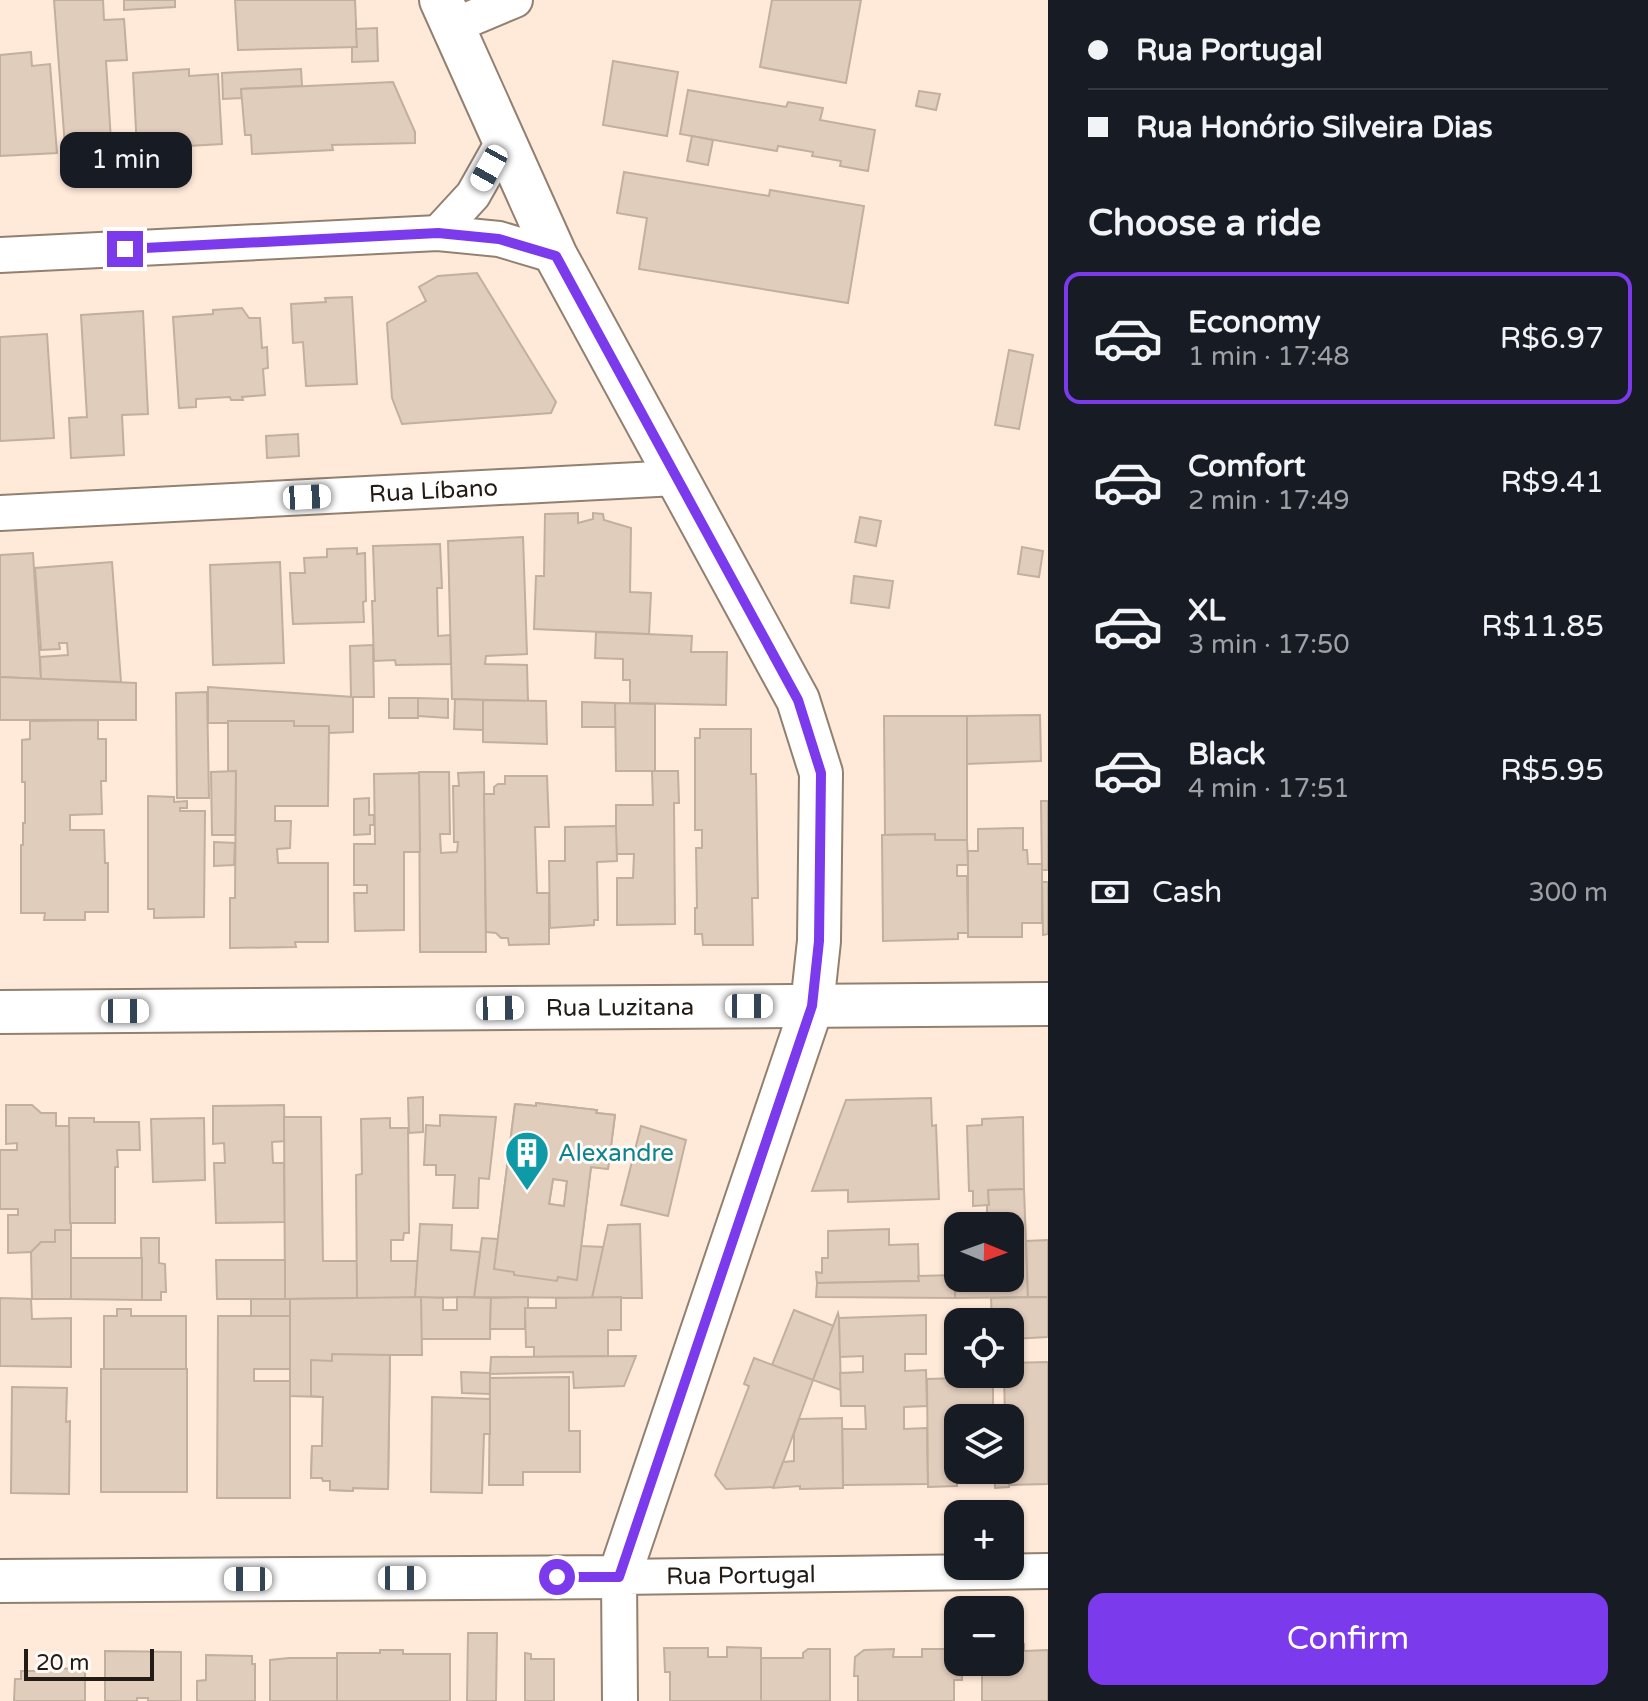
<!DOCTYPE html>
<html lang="en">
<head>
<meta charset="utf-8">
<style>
	:root { --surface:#171b24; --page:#20242c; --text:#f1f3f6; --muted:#9ea1a6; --line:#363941; --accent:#7c3aed }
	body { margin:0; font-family:"Varela Round",sans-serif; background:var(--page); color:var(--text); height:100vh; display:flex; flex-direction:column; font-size:30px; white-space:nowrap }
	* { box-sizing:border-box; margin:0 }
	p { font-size:26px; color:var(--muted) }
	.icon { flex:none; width:44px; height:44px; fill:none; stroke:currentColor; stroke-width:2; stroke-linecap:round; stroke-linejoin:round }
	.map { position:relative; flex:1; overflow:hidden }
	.panel { display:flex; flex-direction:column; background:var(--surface); width:600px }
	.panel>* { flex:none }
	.guide { display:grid; align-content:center; height:176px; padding:0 40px; background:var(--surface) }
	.needle { width:52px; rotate:91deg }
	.buttons { position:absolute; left:944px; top:1212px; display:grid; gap:16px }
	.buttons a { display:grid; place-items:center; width:80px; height:80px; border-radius:16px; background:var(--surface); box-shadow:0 2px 6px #0004; font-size:40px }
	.scale { position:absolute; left:24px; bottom:20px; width:130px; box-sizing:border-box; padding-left:8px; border:4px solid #231b15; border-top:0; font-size:22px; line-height:28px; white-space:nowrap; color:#231b15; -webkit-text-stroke:6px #fffbf7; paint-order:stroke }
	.end { position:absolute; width:36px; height:36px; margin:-18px; border:10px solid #7c3aed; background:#fff; box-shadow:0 0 0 4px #fff }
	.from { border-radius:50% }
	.bubble { position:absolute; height:56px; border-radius:16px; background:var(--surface); box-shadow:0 2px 6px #0004; font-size:26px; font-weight:600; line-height:56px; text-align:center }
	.car { position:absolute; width:24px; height:48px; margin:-24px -12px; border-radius:10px; box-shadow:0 0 6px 2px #0007; background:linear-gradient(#fff 24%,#345 0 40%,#fff 0 76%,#345 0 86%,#fff 0) }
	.guide b { display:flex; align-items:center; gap:28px; height:76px; font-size:30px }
	.guide b+b { border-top:2px solid var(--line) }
	.guide i { width:20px; height:20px; background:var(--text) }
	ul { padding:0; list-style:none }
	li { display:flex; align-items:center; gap:24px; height:132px; margin:0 16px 12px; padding:0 24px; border:4px solid transparent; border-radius:16px }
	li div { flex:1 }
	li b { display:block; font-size:30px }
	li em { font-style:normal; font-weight:600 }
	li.current { border-color:var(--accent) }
	li>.icon { width:72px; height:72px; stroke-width:1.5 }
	h2 { padding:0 40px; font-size:36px; line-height:96px }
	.pay { display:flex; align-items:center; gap:20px; height:88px; padding:0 40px; font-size:30px }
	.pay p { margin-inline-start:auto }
	.button { display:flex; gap:16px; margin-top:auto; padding:16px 40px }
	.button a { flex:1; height:92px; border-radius:16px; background:var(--accent); color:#fff; font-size:32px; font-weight:600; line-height:92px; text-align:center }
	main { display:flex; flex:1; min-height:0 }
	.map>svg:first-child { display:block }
</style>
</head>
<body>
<main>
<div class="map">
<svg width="1048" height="1701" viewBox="0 0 1048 1701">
	<rect width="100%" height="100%" fill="#ffead9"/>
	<g fill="#e1cdbc" stroke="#c2af9e" stroke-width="2" fill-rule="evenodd">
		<polygon points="54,0 103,0 104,20 124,19 127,60 106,61 112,157 66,160"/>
		<polygon points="124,0 175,0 175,7 124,10"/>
		<polygon points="235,0 355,0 357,47 238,50"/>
		<polygon points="772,0 861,0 846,83 760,67"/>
		<polygon points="377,28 378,61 352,62 352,47 357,47 356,29"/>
		<polygon points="31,52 32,66 50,64 57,153 0,156 0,55"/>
		<polygon points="613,61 678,72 667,136 603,125"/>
		<polygon points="189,69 189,76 218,74 222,144 137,149 133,73"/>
		<polygon points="301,69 302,86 241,89 242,98 223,99 222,73"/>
		<polygon points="393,82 415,132 415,143 332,145 333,150 252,154 251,135 245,135 241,89"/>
		<polygon points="688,90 786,107 788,102 823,108 820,120 875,130 868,171 840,166 841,161 812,156 813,152 778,146 777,151 680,134"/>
		<polygon points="919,91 940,94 936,110 916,106"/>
		<polygon points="692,136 713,140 708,165 687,161"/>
		<polygon points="624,172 769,196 770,190 864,206 848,303 639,269 647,218 617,213"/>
		<polygon points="477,273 556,402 551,413 402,424 392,398 387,323 426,301 419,287 438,276"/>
		<polygon points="352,297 357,384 306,386 303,342 293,343 291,304 326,302 325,298"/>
		<polygon points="242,308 249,318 260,318 262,348 267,347 268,368 263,369 265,395 242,397 243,400 231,400 230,397 196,399 196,407 179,408 173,317 213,314 213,310"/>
		<polygon points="143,311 148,414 122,415 124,455 71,458 69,418 87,417 81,315"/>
		<polygon points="47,334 54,438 0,441 0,337"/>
		<polygon points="1009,350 1033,355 1019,429 995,425"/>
		<polygon points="298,434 299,456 267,458 266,436"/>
		<polygon points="578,513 578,523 593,519 593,513 603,514 604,520 631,528 630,592 651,593 649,634 534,629 536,576 544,576 545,514"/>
		<polygon points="860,517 881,521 876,546 855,542"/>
		<polygon points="523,537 527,654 486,656 485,664 527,665 528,701 452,699 448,541"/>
		<polygon points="440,544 442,588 437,588 438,636 450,635 451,664 396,665 395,660 374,661 372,601 375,601 373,546"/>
		<polygon points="1022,547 1043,551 1039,577 1018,574"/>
		<polygon points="357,548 357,554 365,553 366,601 363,602 364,622 293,624 290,573 305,573 304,558 327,557 327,549"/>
		<polygon points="33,553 41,679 0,677 0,555"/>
		<polygon points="112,562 121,682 41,679 40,657 68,655 67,643 59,643 60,649 41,650 35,568"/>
		<polygon points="280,562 284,663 213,665 210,565"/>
		<polygon points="854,576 893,581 889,608 851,603"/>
		<polygon points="596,632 692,636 691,652 727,652 726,705 630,703 630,680 623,680 623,659 595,658"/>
		<polygon points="373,645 374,697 351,697 350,646"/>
		<polygon points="0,677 136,683 136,720 0,720"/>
		<polygon points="208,687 353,697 353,732 329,733 329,726 294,726 294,721 228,721 228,723 208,723"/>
		<polygon points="207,692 209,798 177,798 176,693"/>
		<rect x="389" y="698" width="29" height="20"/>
		<polygon points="418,698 448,699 448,718 418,716"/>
		<polygon points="455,699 483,700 483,730 454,729"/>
		<polygon points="483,700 546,701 547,744 483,742"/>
		<polygon points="582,702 615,703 616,727 582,727"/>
		<polygon points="615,703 655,704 655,771 616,771"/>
		<polygon points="1040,715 1041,761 966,764 967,716"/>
		<polygon points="884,716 967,716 967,840 935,840 935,834 885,835"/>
		<polygon points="98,720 98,739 106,739 106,781 101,781 102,814 70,815 70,830 104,830 105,863 108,863 108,912 85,912 85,920 44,920 45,913 21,913 21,845 23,845 23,823 25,823 25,782 22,782 22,740 30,739 30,721"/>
		<polygon points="228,721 294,721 294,726 329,726 328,806 275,806 275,821 291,821 290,848 277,849 278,863 328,863 328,942 295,942 296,947 230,948 230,898 235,898 236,771 228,772"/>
		<polygon points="700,729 751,729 751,774 756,774 758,898 752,898 753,945 703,945 702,934 695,934 695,908 697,908 696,848 702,848 702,830 695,830 695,738 700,738"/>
		<polygon points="236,771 235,835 212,835 211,772"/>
		<polygon points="652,771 678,771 679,803 674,803 675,924 617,925 617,878 633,878 634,854 616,854 616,805 653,805"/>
		<polygon points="419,772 449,772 450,834 440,834 441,853 457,852 458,842 454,842 453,786 459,786 458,773 484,772 486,952 420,952"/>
		<polygon points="419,773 420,852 404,852 404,930 355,931 354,893 367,893 367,885 354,885 354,844 375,844 374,774"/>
		<polygon points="505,776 547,776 549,827 535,827 537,893 549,893 549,944 509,945 508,938 501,938 496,933 486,932 484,794 494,794 494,787 498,784 505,784"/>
		<polygon points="148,796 174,797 174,802 187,801 187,808 180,808 180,811 205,811 204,917 154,918 154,909 148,909"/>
		<polygon points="369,798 369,815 374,815 374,825 370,825 370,834 354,835 354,799"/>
		<polygon points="1041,801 1048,801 1048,870 1042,870"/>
		<polygon points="616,826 617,861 597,862 598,920 594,920 594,925 550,928 549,861 565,861 565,827"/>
		<polygon points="1023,828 1023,850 1027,850 1028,864 1042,864 1042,923 1022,923 1022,937 968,937 968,851 978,851 978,829"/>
		<polygon points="935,834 935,840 967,840 968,865 957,865 957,876 967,876 968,933 958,933 958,939 883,941 882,835"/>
		<polygon points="214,842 235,843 234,865 214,866"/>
		<polygon points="1042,882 1048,882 1048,934 1043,935"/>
		<polygon points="423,1097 423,1132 409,1133 408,1098"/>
		<polygon points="931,1098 932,1126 936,1125 939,1199 848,1202 848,1190 812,1191 846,1100"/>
		<path d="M536,1103L597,1110L596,1113L615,1115L608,1169L591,1167L581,1246L604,1247L592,1298L474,1297L482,1238L498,1239L515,1104L536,1106ZM553,1179L567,1181L564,1206L549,1204Z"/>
		<path d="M536,1103L597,1110L596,1113L615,1115L608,1169L591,1167L577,1280L558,1277L557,1281L514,1275V1272L494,1269L515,1104L536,1106ZM553,1179L567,1181L564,1206L549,1204Z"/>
		<polygon points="6,1105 32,1105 41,1113 56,1113 56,1126 70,1126 71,1230 55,1230 55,1242 41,1242 33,1252 8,1253 8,1215 18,1215 18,1209 0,1209 0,1150 17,1150 17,1143 6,1144"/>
		<polygon points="284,1105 285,1141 272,1142 273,1163 284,1163 285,1222 216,1223 214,1163 225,1163 224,1143 213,1144 213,1106"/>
		<polygon points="440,1115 496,1117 489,1179 479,1178 478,1208 453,1208 455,1175 436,1175 436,1165 424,1165 426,1125 440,1126"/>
		<polygon points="284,1117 321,1117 323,1261 357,1261 357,1298 285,1299"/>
		<polygon points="1023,1117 1024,1189 988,1190 989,1205 973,1206 973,1191 969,1191 967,1126 982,1125 982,1119"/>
		<polygon points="69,1118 94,1118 94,1122 139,1122 140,1150 117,1150 118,1167 115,1167 115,1223 70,1223"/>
		<polygon points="204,1118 205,1180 153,1182 151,1119"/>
		<polygon points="390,1118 390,1128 408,1128 409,1233 404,1233 403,1240 391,1240 391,1261 418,1261 415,1298 357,1298 356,1175 362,1174 361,1119"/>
		<polygon points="641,1126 686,1140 668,1216 621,1205"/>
		<polygon points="1024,1189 1028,1297 955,1298 953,1235 958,1235 958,1278 1010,1278 1010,1226 995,1226 995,1216 987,1215 987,1205 989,1205 988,1190"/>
		<polygon points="420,1224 452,1225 451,1250 480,1252 474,1297 415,1298"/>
		<polygon points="640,1224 642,1298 592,1298 608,1225"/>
		<polygon points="889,1229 889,1245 918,1244 919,1281 817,1283 816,1272 822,1273 822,1258 828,1258 828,1231"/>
		<polygon points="55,1230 71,1230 71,1299 32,1299 31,1252 41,1242 55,1242"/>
		<polygon points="141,1238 159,1238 159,1263 165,1264 166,1292 161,1292 161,1300 142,1300"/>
		<polygon points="1048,1240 1048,1297 1028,1297 1026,1241"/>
		<polygon points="71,1258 142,1258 142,1300 71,1299"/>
		<polygon points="216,1260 285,1260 285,1299 217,1299"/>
		<polygon points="955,1275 955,1298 816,1297 817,1283 919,1281 918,1276"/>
		<polygon points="421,1297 443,1298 443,1310 457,1310 457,1297 491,1298 490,1339 421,1339"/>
		<polygon points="421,1297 422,1355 390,1355 388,1489 353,1488 353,1491 330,1490 330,1481 323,1481 322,1478 311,1478 312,1446 322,1446 323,1397 290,1396 290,1299"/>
		<polygon points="528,1297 528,1308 525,1308 525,1329 490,1329 491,1298"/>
		<polygon points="621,1297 621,1330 608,1330 608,1356 534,1357 534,1347 526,1347 525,1308 556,1308 556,1298"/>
		<polygon points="1048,1297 1048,1337 1010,1339 1010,1322 992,1322 991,1298"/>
		<polygon points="0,1298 31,1299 32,1319 71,1318 71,1367 0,1366"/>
		<rect x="251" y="1299" width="39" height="17"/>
		<polygon points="117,1309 131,1309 131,1316 186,1316 186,1369 104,1369 104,1316 117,1316"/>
		<polygon points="794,1310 834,1326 813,1380 772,1365"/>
		<polygon points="838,1313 839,1318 841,1390 813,1380"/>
		<polygon points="926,1315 926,1354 905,1354 905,1371 926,1370 927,1406 904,1407 904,1429 927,1428 928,1484 843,1485 842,1429 866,1429 865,1406 841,1406 840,1373 863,1372 863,1356 840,1357 839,1318"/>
		<polygon points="218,1316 290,1316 290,1369 254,1369 254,1381 290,1381 290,1498 217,1498"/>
		<polygon points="332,1354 390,1355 388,1489 353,1488 353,1491 330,1490 330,1481 323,1481 322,1478 311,1478 312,1446 322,1446 323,1397 311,1396 311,1360 332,1361"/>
		<polygon points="636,1356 624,1386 574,1388 573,1372 490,1374 491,1357"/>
		<polygon points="754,1358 813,1380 774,1487 726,1489 715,1475 749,1386 744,1384"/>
		<polygon points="1048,1362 1048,1484 1009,1485 1009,1487 995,1488 994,1470 1010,1470 1010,1418 1005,1418 1004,1374 1010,1374 1010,1363"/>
		<rect x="101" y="1369" width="86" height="123"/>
		<polygon points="461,1372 490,1373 490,1394 462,1393"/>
		<polygon points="569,1377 569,1431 580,1431 580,1472 523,1472 523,1485 489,1485 490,1378"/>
		<polygon points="993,1377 993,1418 958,1418 958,1470 994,1470 995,1481 957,1482 957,1486 928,1487 927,1379"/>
		<polygon points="12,1387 67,1388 66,1422 70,1421 69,1494 11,1493"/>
		<polygon points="432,1397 490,1399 490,1434 484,1434 482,1493 431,1492"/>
		<polygon points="842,1418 843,1488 800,1489 800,1486 773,1488 783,1462 794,1461 794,1434 799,1419"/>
		<polygon points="468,1633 497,1633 496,1701 467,1701"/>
		<polygon points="1010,1644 1024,1644 1024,1651 1048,1650 1048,1701 982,1701 982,1662 1010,1662"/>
		<polygon points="727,1647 761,1648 761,1701 670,1701 670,1672 665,1672 664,1648 708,1648 708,1657 727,1657"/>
		<polygon points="808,1649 830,1649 830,1701 761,1701 761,1658 803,1658 803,1653"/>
		<polygon points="894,1649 893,1657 922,1657 922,1649 952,1649 958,1654 958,1662 962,1662 962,1680 954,1680 954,1701 858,1701 858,1676 854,1676 855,1657 864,1650"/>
		<polygon points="380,1650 403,1650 403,1654 450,1654 450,1701 337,1701 337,1653 380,1653"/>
		<polygon points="105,1651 181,1652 181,1701 148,1701 148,1698 137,1698 137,1701 105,1701"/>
		<polygon points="525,1653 531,1654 531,1659 554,1659 554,1701 525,1701"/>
		<polygon points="206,1655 252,1656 252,1664 255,1664 255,1701 197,1701 197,1681 206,1680"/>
		<polygon points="289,1658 337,1658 337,1701 270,1701 270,1660"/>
		<polygon points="42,1668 85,1669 85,1701 14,1701 15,1679 21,1679 21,1671 42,1671"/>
	</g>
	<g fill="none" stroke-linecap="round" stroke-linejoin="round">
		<g stroke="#928070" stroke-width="38">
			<g id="minor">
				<polyline points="453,26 515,0"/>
				<polyline points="438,233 473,195 504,140"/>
				<polyline points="0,255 438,233 499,239 556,256"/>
				<path id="s1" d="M0,513L676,478"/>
				<path id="s2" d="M620,1701L619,1577L1048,1571"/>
			</g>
		</g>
		<g stroke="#928070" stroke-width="46">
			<g id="tertiary">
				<path id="s3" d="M0,1012L1048,1004"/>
				<polyline points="0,1581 619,1577 812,1006 819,941 821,773 798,700 556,256 441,0"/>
			</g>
		</g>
		<use href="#minor" stroke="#fff" stroke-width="34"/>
		<use href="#tertiary" stroke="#fff" stroke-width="42"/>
	</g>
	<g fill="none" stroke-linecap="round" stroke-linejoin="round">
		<polyline stroke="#7c3aed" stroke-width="10" points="125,249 438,233 499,239 556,256 798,700 821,773 819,941 812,1006 619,1577 557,1577"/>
	</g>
	<defs>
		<g id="building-pin" transform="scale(2.3)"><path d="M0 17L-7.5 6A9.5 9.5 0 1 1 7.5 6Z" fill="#0f9aa8" stroke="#fffbf7"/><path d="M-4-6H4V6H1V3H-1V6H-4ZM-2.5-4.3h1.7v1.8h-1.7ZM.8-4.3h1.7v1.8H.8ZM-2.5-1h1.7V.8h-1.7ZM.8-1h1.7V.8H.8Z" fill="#fff"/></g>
	</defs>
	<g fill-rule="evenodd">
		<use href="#building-pin" x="527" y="1153"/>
	</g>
	<g text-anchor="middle" stroke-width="6" stroke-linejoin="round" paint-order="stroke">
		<g font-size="24" fill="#231b15" stroke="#fffbf7">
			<text dy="8" stroke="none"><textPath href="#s1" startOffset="434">Rua Líbano</textPath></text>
			<text dy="8" stroke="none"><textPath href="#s3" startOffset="620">Rua Luzitana</textPath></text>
			<text dy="8" stroke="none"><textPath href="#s2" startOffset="246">Rua Portugal</textPath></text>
		</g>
		<g font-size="24" fill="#0d838f" stroke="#fffbf7" text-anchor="start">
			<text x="558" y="1161">Alexandre</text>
		</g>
	</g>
</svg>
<div class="buttons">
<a><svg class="needle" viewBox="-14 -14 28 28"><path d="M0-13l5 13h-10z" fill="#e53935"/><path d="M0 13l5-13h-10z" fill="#9ea1a6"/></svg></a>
<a><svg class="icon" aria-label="locate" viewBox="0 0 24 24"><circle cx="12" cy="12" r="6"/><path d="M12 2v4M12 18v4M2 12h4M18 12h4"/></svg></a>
<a><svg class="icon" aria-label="layers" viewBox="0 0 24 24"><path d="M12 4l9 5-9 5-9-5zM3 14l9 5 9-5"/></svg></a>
<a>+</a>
<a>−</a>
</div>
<div class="scale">20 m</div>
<i class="end from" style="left:557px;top:1577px"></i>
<i class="end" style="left:125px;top:249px"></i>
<div class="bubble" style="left:60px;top:132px;width:132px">1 min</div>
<i class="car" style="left:489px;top:168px;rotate:209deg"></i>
<i class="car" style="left:307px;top:497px;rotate:87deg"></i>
<i class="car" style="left:749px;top:1006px;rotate:90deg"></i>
<i class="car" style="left:500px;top:1008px;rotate:89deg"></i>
<i class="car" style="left:125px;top:1011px;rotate:90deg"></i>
<i class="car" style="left:402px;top:1578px;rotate:90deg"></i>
<i class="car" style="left:248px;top:1579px;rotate:270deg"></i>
</div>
<section class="panel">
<div class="guide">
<b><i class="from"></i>Rua Portugal</b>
<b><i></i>Rua Honório Silveira Dias</b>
</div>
<h2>Choose a ride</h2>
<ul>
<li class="current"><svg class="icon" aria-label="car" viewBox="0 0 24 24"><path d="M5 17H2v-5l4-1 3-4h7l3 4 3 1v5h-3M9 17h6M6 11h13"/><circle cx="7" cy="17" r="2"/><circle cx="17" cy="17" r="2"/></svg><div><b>Economy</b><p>1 min · 17:48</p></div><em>R$6.97</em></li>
<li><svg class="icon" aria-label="car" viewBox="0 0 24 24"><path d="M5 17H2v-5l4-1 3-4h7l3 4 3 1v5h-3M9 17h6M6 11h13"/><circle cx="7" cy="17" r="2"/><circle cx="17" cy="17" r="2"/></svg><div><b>Comfort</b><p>2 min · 17:49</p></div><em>R$9.41</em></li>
<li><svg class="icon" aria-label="car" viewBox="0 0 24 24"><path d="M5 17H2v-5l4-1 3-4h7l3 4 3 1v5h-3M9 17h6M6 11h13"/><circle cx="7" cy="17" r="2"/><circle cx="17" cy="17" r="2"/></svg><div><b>XL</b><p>3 min · 17:50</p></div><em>R$11.85</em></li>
<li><svg class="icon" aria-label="car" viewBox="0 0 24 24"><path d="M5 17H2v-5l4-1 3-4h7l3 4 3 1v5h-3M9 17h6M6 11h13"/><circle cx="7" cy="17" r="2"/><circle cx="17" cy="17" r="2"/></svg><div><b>Black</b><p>4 min · 17:51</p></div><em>R$5.95</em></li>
</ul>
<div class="pay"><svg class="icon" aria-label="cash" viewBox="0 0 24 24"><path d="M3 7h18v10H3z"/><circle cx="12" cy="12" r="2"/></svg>Cash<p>300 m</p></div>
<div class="button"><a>Confirm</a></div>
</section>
</main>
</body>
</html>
